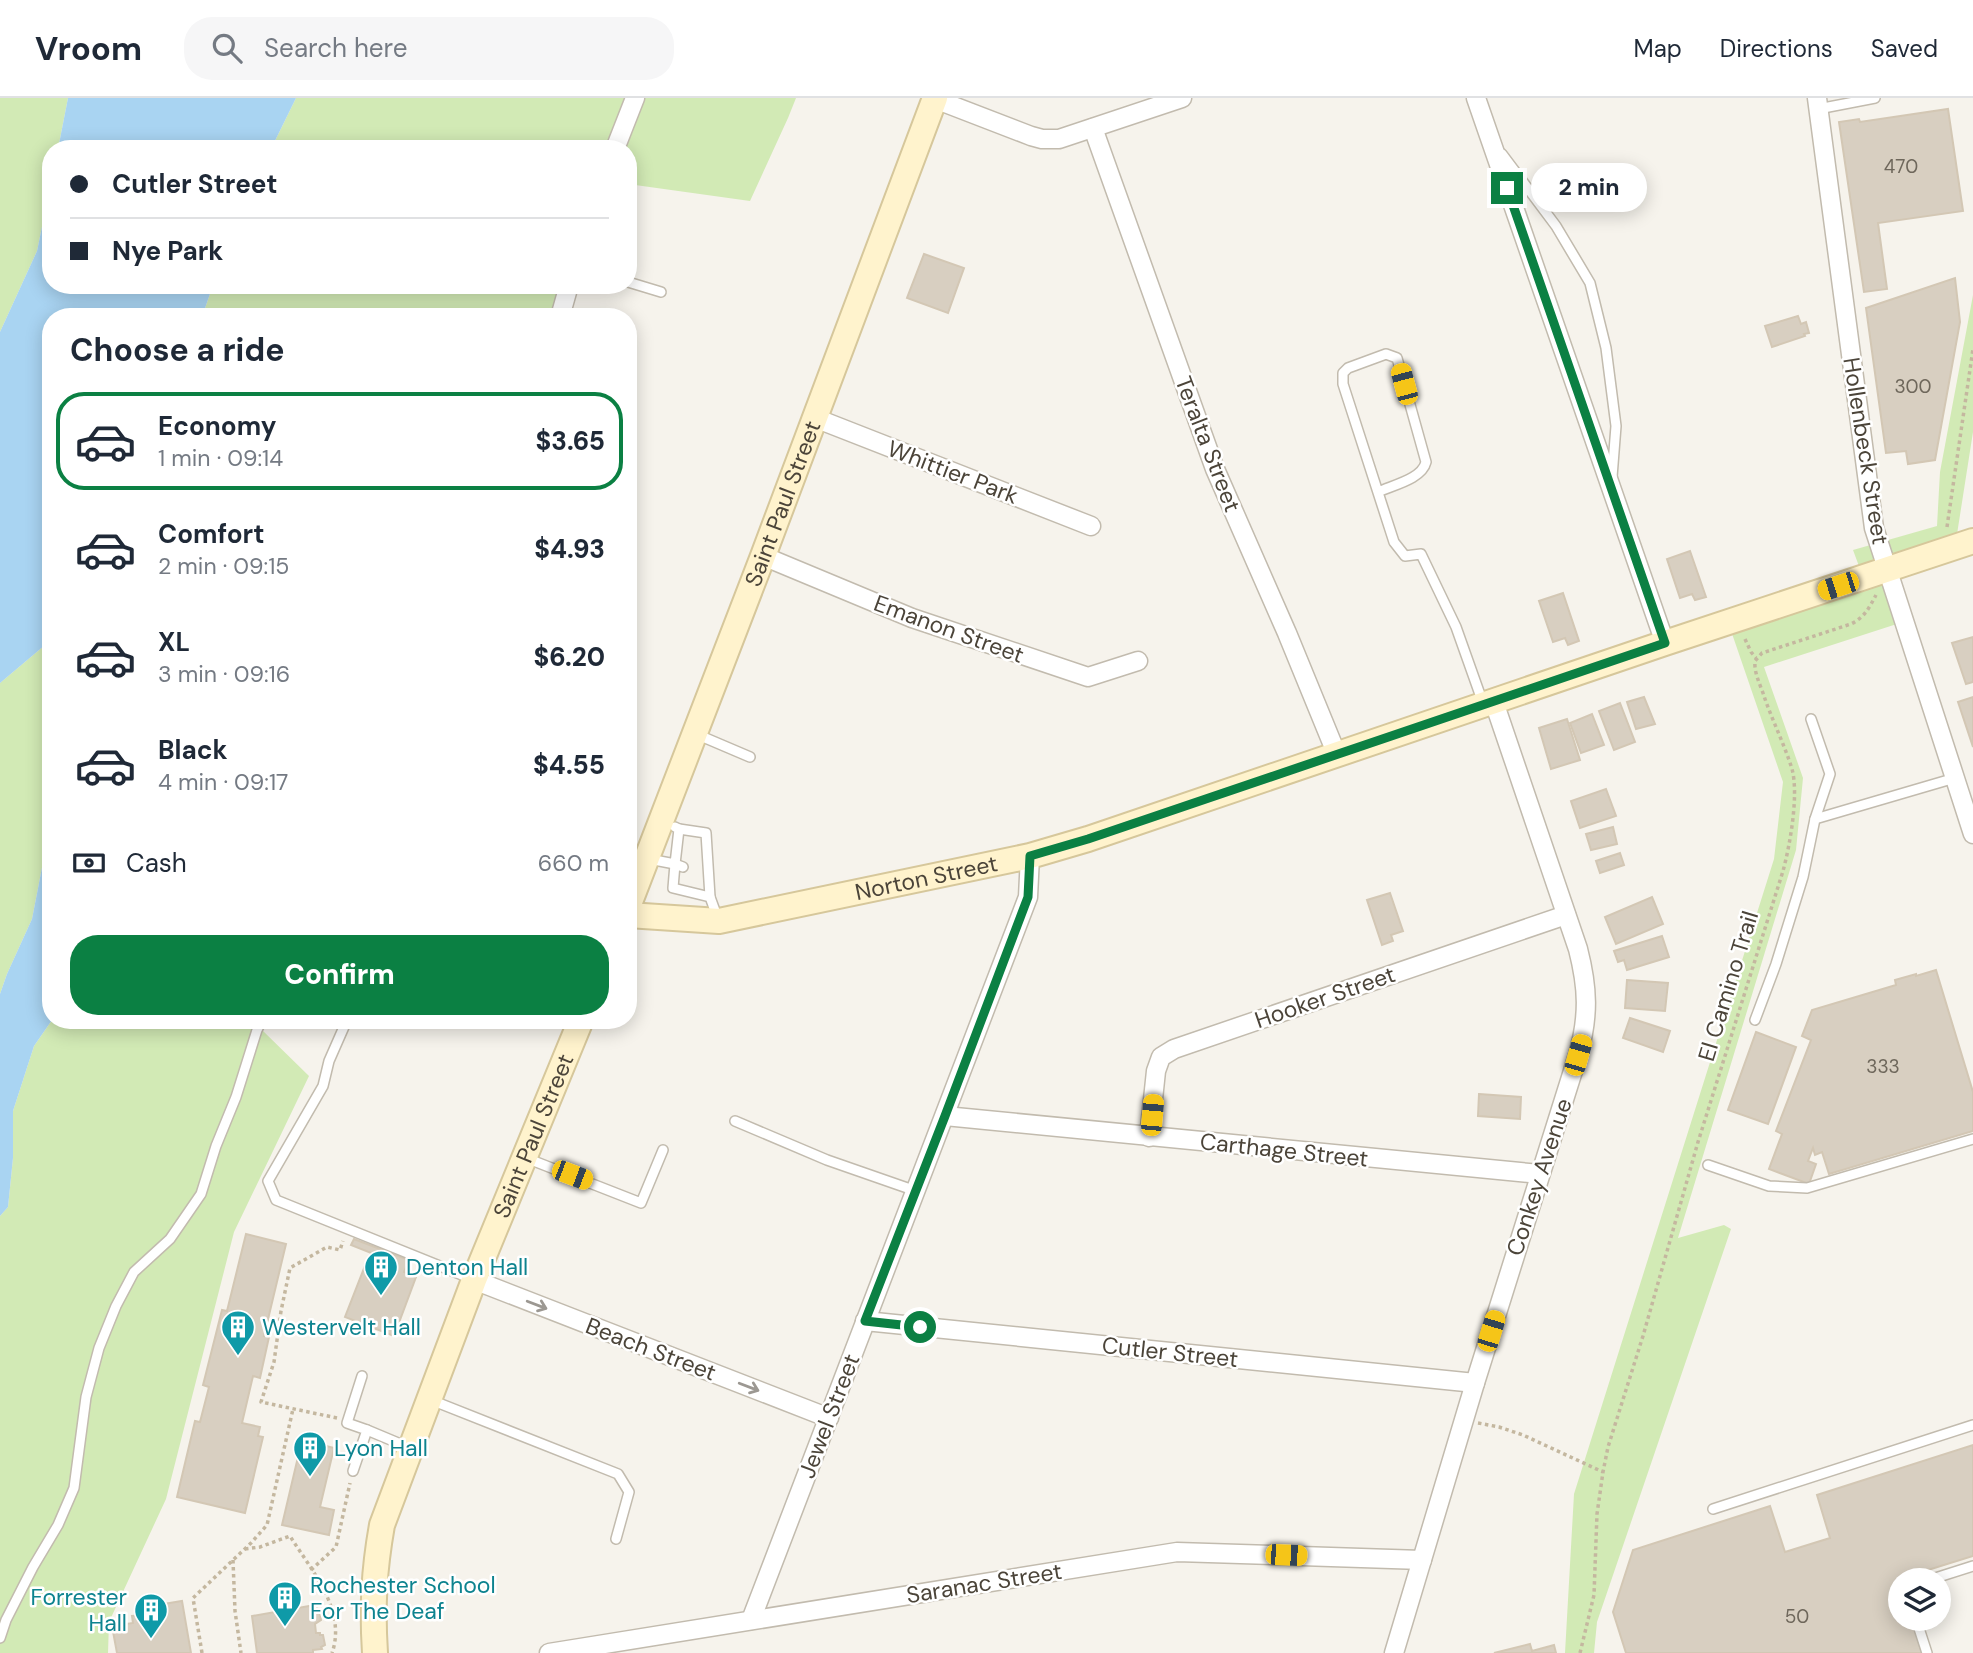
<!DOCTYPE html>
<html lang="en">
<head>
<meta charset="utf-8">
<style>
	:root { --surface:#fff; --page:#f6f6f7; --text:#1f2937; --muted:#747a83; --line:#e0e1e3; --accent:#0b8043 }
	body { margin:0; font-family:"DM Sans",sans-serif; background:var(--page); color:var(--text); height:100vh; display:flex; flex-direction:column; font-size:26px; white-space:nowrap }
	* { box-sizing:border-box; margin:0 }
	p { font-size:23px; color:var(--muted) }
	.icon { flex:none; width:38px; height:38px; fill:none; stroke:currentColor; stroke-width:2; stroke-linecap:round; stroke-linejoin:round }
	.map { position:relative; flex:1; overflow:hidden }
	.details { position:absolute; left:42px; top:210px; width:595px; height:721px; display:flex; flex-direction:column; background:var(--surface); border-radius:28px; box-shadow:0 4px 18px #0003 }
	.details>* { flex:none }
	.guide { position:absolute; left:42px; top:42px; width:595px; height:154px; border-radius:28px; box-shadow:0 4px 18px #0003; display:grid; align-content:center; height:154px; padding:0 28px; background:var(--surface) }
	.controls { position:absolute; left:1888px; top:1470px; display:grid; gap:14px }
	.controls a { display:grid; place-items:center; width:63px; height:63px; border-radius:50%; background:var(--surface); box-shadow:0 4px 18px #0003; font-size:35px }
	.end { position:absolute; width:32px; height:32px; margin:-16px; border:9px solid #0b8043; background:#fff; box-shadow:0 0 0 4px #fff }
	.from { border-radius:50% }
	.bubble { position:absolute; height:49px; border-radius:24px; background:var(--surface); box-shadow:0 4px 18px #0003; font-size:23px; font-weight:800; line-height:49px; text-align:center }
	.car { position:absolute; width:21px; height:42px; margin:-21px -10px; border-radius:9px; box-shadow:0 0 5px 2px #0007; background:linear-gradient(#f5c518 24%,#345 0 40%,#f5c518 0 76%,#345 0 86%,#f5c518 0) }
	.guide b { display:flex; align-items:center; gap:24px; height:66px; font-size:26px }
	.guide b+b { border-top:2px solid var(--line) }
	.guide i { width:18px; height:18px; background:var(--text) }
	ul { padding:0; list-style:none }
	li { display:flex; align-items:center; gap:21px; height:98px; margin:0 14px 10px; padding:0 14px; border:4px solid transparent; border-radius:28px }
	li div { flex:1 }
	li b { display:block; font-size:26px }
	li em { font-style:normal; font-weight:800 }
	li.on { border-color:var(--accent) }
	li>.icon { width:63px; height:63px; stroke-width:1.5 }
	h2 { padding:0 28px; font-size:32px; line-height:84px }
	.pay { display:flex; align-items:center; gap:18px; height:77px; padding:0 28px; font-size:26px }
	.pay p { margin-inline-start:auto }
	.cta { display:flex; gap:14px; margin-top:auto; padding:14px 28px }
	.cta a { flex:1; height:80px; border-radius:28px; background:var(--accent); color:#fff; font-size:28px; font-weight:800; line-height:80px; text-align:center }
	header { display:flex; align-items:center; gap:42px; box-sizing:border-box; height:98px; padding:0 35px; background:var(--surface); border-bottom:2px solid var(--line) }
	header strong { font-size:33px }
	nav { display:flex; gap:38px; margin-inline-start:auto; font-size:24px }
	.search { width:490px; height:63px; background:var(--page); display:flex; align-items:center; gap:18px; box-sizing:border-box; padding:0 24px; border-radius:28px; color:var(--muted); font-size:26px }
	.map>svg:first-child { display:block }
</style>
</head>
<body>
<header>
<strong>Vroom</strong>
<div class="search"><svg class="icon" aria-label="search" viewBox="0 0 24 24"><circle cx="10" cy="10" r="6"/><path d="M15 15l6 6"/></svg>Search here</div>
<nav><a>Map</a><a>Directions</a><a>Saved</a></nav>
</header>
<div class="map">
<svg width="1973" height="1555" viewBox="0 0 1973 1555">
	<rect width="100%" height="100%" fill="#f6f3ec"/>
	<g fill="#d2eab5">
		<polygon points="0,0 68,0 58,51 51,51 51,85 37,153 0,234"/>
		<polygon points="296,0 796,0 788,20 750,103 628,86 628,51 271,51"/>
		<polygon points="213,187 561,187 550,219 202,219"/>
		<polygon points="1973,197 1973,334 1955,449 1887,472 1903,524 1764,569 1803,680 1796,752 1678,1140 1724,1127 1731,1131 1597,1524 1594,1555 1565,1555 1574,1396 1774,761 1783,684 1728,524 1863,479 1853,452 1937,428 1940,374"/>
		<polygon points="51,542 51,742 45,754 32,821 7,876 0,896 0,585"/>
		<polygon points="52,922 264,922 262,932 309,978 234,1134 166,1401 109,1524 108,1555 0,1555 0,1118 8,1109 13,1060 13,1013 34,948"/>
	</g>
	<g fill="#a9d4f2">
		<polygon points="68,0 296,0 271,51 58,51"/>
		<polygon points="51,85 51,187 213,187 202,219 51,219 51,542 0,585 0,234 37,153"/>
		<polygon points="51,742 52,922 34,948 13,1013 13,1060 8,1109 0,1118 0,896 7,876 32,821 45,754"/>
	</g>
	<g fill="#d8cfc1" stroke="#d3c7b4" stroke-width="2">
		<polygon points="1948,11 1963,113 1878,125 1887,191 1864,194 1839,24 1859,21 1860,24"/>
		<polygon points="924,156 964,170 948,215 907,200"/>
		<polygon points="1955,180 1960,224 1935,362 1908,366 1906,353 1886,355 1866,210"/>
		<polygon points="1798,218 1801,226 1806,224 1809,235 1804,236 1805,238 1772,249 1765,228"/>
		<polygon points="1690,453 1706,499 1695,502 1692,496 1680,500 1667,461"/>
		<polygon points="1563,495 1579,543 1568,547 1565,540 1553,544 1539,503"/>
		<polygon points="1973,539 1973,584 1966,586 1952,545"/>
		<polygon points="1644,599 1655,626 1636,631 1627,604"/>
		<polygon points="1973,599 1973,649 1958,604"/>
		<polygon points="1620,605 1635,644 1614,652 1599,613"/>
		<polygon points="1592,616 1604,647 1581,655 1570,625"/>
		<polygon points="1567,621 1580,662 1551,671 1539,630"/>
		<polygon points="1606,691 1616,718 1580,730 1571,703"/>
		<polygon points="1613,729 1617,746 1591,752 1586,736"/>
		<polygon points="1620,755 1624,767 1600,775 1596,763"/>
		<polygon points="1390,795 1403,833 1391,837 1393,843 1382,847 1367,802"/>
		<polygon points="1652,799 1663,826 1616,846 1605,819"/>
		<polygon points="1662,838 1669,859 1627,872 1624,862 1618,864 1614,853"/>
		<polygon points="1936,872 1973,994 1973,1033 1829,1076 1822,1054 1815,1057 1813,1050 1808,1063 1816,1066 1809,1086 1769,1071 1782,1036 1776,1033 1811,942 1802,938 1812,912 1896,887 1895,882 1916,876 1916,878"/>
		<polygon points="1627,882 1668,885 1665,913 1625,910"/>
		<polygon points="1630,920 1670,933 1663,954 1623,940"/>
		<polygon points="1756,934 1796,949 1768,1026 1728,1012"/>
		<polygon points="1479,996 1521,999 1520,1021 1478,1018"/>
		<polygon points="246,1136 286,1146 264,1238 269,1239 260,1280 253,1278 242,1325 260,1329 258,1338 263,1339 245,1415 177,1399 195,1323 200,1324 209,1289 203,1287 222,1212 227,1213"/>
		<polygon points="354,1141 409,1162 404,1174 416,1179 394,1238 345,1219 368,1160 392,1169 394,1164 351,1147"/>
		<polygon points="302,1342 334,1350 320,1409 334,1412 329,1437 282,1427"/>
		<polygon points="1973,1347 1973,1458 1899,1481 1900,1487 1900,1521 1911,1521 1922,1555 1626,1555 1613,1514 1633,1452 1770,1408 1785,1454 1830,1440 1817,1397"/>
		<polygon points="182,1503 191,1555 117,1555 112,1528 133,1525 132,1518 147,1517 146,1512 157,1510 157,1507"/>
		<polygon points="309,1508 316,1509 319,1512 321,1522 315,1526 316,1535 320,1535 320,1537 323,1537 325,1547 321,1549 322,1551 313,1552 313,1555 257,1555 252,1518"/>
		<polygon points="1530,1546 1532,1553 1554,1547 1556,1555 1494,1555"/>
	</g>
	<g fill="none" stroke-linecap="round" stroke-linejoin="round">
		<g stroke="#c2bbae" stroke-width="12">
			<g id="service">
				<polyline points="1818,11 1875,0"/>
				<polyline points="1502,56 1556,128 1590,185 1606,250 1616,328 1612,379"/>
				<polyline points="628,184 661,194"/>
				<path d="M1378,394C1393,387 1422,381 1426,364L1397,260L1386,256L1348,270L1343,275V286L1394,444L1405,458L1421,456L1456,529L1483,605"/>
				<polyline points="1811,621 1830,676 1815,721"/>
				<polyline points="696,636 750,659"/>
				<polyline points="679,731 706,735 710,799"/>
				<polyline points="649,761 675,766 679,731 675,729"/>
				<polyline points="683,769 675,766 673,790 710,799 718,821"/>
				<polyline points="347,922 329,963 323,988 268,1083 276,1102 472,1181"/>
				<polyline points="1755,922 1776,866 1803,779 1815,721 1955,680"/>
				<polyline points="735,1023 827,1062 916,1093"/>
				<polyline points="526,1060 641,1105 663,1052"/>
				<polyline points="1708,1067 1769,1088 1807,1090 1973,1041"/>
				<polyline points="431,1302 618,1376 629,1394 616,1441"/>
				<polyline points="367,1332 410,1350"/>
				<polyline points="353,1373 367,1332 347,1325 362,1278"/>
				<polyline points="1713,1411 1973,1327"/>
				<polyline points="1929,1482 1973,1468"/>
				<polyline points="1916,1521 1927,1555"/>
				<polyline points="0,1540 6,1522 33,1469 58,1427 74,1390 86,1299 99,1250 116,1208 134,1174 170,1141 201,1096 216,1048 236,999 257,932 262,922"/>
			</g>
		</g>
		<g stroke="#c2bbae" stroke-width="21">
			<g id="minor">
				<polyline points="1476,0 1665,545"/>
				<polyline points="1817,0 1874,430 1973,736"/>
				<polyline points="935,1 1031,38 1042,41 1059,41 1182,0"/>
				<polyline points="1093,30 1215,371 1287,535 1337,657"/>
				<polyline points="615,51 635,0"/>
				<polyline points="560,219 569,187"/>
				<polyline points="815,320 1091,428"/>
				<polyline points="763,458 912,520 1088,579 1138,563"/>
				<polyline points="945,1018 1540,1076"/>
				<polyline points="1149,1039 1156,973 1161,959 1174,951 1566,817"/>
				<polyline points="474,1182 829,1320"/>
				<polyline points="865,1223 1475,1285"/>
				<polyline points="751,1522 1028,799 1030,758"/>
				<polyline points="549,1555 1177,1454 1422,1462"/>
				<path d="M1394,1555L1475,1285L1578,957C1589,918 1588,890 1578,851L1494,604"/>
			</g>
		</g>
		<g stroke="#d6c79b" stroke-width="28">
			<g id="secondary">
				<path id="s1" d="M628,809L763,458L935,0"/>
				<path id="s2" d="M628,817L719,823L1030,758L1088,741L1665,545L1973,443"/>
				<path id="s3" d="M375,1555C372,1509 374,1472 382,1427L474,1182L581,922"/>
			</g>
		</g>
		<g stroke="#c4b79f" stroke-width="3.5" stroke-dasharray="3.5 3.5" stroke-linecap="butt">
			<polyline points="1947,429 1973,251"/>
			<polyline points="1745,541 1751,554 1756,560"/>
			<polyline points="337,1320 261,1304 274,1264 281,1213 290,1170 327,1149 340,1152 343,1143"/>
			<polyline points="1478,1325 1499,1329 1523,1337 1603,1374"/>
			<path d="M245,1451L260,1449L290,1438C311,1472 347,1512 332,1555"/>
			<polyline points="233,1462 235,1513 241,1555"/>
			<polyline points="311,1472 336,1449 350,1385"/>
			<polyline points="202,1555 193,1500 251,1445 267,1427 293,1311"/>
			<path d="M1580,1555L1594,1497L1597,1416L1603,1374L1608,1349L1643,1238L1698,1044L1783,773C1790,747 1799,697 1792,671C1784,645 1771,620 1763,595C1759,584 1754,574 1755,563L1762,555L1851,526C1865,519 1869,510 1876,497"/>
		</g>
		<use href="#service" stroke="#fff" stroke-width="9"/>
		<use href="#minor" stroke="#fff" stroke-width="18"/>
		<use href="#secondary" stroke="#fff3cd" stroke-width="24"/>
	</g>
	<defs><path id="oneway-shaft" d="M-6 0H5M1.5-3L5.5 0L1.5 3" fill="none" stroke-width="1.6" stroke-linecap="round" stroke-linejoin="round" transform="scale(1.75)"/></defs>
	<g stroke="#9c9892">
		<use href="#oneway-shaft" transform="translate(537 1207) rotate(21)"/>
		<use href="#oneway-shaft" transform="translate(749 1289) rotate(21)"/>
	</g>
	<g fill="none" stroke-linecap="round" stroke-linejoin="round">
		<polyline stroke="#0b8043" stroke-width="9" points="920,1229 865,1223 945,1018 1028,799 1030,758 1088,741 1665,545 1507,90"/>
	</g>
	<defs>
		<g id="building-pin" transform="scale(1.75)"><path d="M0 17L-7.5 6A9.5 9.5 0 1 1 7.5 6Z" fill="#0f9aa8" stroke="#fff"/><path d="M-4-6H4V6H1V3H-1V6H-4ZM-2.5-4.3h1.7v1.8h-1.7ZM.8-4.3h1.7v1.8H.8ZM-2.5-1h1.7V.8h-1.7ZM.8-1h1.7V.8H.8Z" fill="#fff"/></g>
	</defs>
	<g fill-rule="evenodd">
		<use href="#building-pin" x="381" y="1169"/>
		<use href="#building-pin" x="238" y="1229"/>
		<use href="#building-pin" x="310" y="1350"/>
		<use href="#building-pin" x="285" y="1500"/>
		<use href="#building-pin" x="151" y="1512"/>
	</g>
	<g text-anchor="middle" stroke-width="5" stroke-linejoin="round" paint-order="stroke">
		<g font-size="19" fill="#6e675b">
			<text x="1901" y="75">470</text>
			<text x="1913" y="295">300</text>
			<text x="1883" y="975">333</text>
			<text x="1797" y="1525">50</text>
		</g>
		<g font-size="23" fill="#4b4439" stroke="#fff">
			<text transform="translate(1208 346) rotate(69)" y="8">Teralta Street</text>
			<text transform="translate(1866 353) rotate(81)" y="8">Hollenbeck Street</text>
			<text transform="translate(953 374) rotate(21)" y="8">Whittier Park</text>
			<text dy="8" stroke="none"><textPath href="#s1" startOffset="432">Saint Paul Street</textPath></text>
			<text transform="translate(949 531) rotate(20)" y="8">Emanon Street</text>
			<text dy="8" stroke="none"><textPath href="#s2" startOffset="303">Norton Street</textPath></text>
			<text transform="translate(1728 888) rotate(-73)" y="8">El Camino Trail</text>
			<text transform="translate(1325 899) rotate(-19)" y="8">Hooker Street</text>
			<text dy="8" stroke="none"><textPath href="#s3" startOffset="546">Saint Paul Street</textPath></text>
			<text transform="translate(1284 1052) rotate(6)" y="8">Carthage Street</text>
			<text transform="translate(1539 1079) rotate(-72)" y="8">Conkey Avenue</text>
			<text transform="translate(651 1251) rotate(21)" y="8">Beach Street</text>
			<text transform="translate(1170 1254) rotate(6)" y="8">Cutler Street</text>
			<text transform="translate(829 1318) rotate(-69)" y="8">Jewel Street</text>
			<text transform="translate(984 1485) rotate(-9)" y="8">Saranac Street</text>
		</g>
		<g font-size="23" fill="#0d838f" stroke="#fff" text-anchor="start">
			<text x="406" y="1177">Denton Hall</text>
			<text x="262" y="1237">Westervelt Hall</text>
			<text x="334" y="1358">Lyon Hall</text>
			<text x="310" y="1495">Rochester School<tspan x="310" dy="26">For The Deaf</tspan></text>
			<text x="127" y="1507" text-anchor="end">Forrester<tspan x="127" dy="26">Hall</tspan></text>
		</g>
	</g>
</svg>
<div class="controls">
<a><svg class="icon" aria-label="layers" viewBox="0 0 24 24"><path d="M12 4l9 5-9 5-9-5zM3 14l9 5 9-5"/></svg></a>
</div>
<i class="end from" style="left:920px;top:1229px"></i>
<i class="end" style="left:1507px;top:90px"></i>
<div class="bubble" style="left:1531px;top:65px;width:116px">2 min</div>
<i class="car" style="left:1404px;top:286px;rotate:345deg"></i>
<i class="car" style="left:1838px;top:488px;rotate:252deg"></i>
<i class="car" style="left:1578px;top:957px;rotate:16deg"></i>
<i class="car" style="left:1152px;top:1017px;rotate:5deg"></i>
<i class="car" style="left:572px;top:1077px;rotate:111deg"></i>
<i class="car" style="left:1491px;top:1233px;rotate:17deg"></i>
<i class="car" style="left:1286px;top:1457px;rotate:92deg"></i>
<div class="guide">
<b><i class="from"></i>Cutler Street</b>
<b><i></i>Nye Park</b>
</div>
<section class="details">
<h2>Choose a ride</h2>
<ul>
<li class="on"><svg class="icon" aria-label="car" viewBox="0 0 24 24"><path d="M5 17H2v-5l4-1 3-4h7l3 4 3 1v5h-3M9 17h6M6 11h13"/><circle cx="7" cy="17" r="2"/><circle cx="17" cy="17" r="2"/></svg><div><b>Economy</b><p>1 min · 09:14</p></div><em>$3.65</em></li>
<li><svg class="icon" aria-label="car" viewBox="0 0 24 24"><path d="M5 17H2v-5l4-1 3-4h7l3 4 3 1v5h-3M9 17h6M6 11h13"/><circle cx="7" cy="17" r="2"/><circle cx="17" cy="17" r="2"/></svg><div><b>Comfort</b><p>2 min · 09:15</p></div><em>$4.93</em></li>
<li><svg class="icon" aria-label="car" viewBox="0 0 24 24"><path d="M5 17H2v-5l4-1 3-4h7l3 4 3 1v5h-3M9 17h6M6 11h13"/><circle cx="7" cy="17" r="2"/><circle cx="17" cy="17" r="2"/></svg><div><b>XL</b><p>3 min · 09:16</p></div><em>$6.20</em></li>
<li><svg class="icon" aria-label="car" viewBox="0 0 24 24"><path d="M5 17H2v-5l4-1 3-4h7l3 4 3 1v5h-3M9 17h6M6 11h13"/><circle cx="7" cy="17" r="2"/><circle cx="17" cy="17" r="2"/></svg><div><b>Black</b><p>4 min · 09:17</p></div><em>$4.55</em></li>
</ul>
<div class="pay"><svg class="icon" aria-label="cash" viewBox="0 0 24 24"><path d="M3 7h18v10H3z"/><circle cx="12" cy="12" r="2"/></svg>Cash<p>660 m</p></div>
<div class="cta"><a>Confirm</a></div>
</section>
</div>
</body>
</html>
